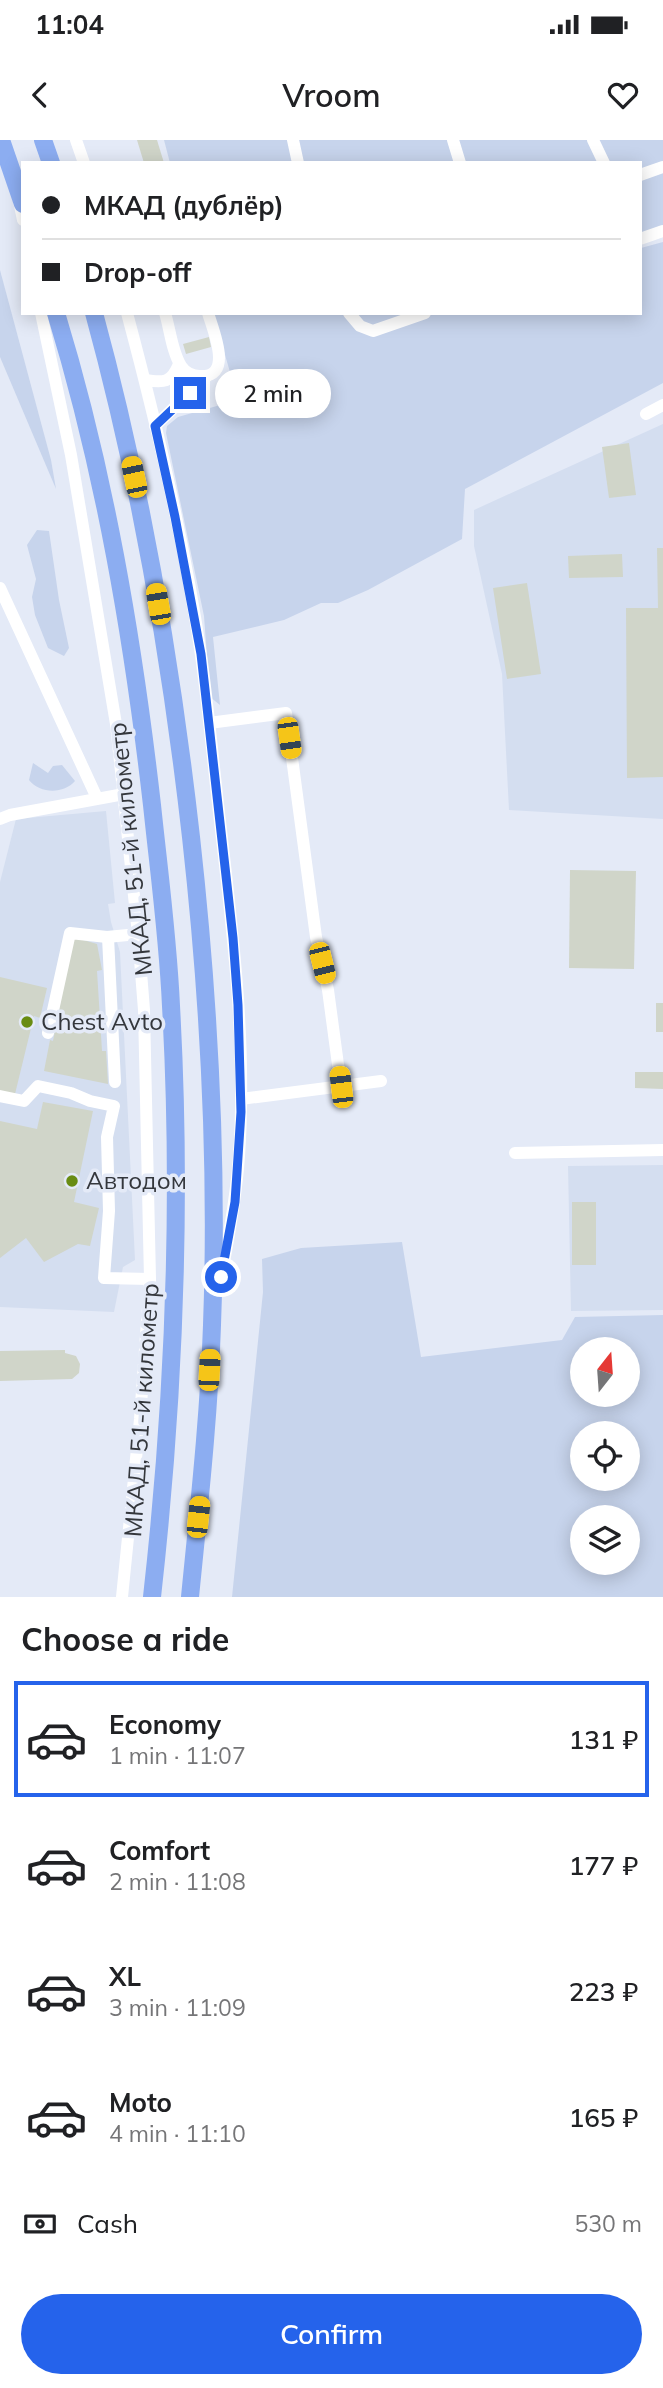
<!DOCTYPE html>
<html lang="en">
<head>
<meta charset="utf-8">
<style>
	:root { --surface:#fff; --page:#f2f2f2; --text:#202124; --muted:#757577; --line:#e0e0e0; --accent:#2563eb }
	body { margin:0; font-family:Mulish,sans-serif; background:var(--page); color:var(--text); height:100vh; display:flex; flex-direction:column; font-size:26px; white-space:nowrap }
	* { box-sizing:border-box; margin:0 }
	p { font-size:23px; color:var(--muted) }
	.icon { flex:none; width:38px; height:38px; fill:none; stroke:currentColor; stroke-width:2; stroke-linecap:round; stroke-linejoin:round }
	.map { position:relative; height:1457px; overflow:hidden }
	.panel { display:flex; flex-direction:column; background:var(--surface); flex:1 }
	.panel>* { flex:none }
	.banner { position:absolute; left:21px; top:21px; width:621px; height:154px; border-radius:0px; box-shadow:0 4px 18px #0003; display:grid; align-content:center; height:154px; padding:0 21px; background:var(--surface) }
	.needle { width:46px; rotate:17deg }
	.tools { position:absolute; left:570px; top:1197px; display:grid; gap:14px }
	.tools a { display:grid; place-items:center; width:70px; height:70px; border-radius:50%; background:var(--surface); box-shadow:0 4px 18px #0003; font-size:35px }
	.end { position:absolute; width:32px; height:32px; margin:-16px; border:9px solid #2563eb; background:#fff; box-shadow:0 0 0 4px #fff }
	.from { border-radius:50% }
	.bubble { position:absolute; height:49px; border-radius:24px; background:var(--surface); box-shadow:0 4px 18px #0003; font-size:23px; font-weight:600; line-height:49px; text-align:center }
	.car { position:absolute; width:21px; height:42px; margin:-21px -10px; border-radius:9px; box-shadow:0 0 5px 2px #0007; background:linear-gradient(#f5c518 24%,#345 0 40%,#f5c518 0 76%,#345 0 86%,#f5c518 0) }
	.banner b { display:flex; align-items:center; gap:24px; height:66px; font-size:26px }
	.banner b+b { border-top:2px solid var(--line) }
	.banner i { width:18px; height:18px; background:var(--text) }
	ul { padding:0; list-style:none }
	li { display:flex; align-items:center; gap:21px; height:116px; margin:0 14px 10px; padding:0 7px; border:4px solid transparent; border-radius:0px }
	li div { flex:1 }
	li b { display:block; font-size:26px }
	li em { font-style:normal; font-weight:600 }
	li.current { border-color:var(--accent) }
	li>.icon { width:63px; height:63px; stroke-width:1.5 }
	h2 { padding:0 21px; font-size:32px; line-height:84px }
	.pay { display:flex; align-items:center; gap:18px; height:77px; padding:0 21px; font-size:26px }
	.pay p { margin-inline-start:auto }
	.button { display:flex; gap:14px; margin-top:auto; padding:14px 21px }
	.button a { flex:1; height:80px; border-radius:42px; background:var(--accent); color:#fff; font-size:28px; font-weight:600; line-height:80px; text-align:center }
	.status { display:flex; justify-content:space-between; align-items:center; height:49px; padding:0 35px; background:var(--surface); direction:ltr }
	.status svg { height:19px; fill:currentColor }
	header { display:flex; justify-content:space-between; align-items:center; height:91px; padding:0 21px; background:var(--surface); font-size:32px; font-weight:600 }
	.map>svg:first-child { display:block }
</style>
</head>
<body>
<div class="status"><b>11:04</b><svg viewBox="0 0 49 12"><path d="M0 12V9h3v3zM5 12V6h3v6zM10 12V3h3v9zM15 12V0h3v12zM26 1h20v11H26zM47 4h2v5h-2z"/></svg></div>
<header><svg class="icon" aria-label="back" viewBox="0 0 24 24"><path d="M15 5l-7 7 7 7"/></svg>Vroom<svg class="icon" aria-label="heart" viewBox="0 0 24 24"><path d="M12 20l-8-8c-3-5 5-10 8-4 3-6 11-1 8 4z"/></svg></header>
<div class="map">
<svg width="663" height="1457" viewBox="0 0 663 1457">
	<rect width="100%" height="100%" fill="#e4eaf7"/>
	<g fill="#d4def0">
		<polygon points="663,284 663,679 509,670 502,534 474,406 474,370"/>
		<polygon points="106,671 115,763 108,764 111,782 120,812 135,1120 123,1127 114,1172 0,1167 0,742 16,679"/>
		<polygon points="663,1025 663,1170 571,1171 568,1026"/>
	</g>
	<g fill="#c7d4ec" fill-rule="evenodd">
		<polygon points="164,0 663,0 663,96 641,105 640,23 170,23"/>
		<polygon points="663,102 663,243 465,349 462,399 368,450 338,463 321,463 284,480 213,497 220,565 210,557 204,476 166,293 167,286 178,277 238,260 213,173 640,173 641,108"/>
		<polygon points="0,130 51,320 56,349 0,217"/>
		<polygon points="37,390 49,391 59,460 69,508 64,516 48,508 35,475 32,457 36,439 27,405"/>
		<path d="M33,623L48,633L53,626L62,625L75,641C64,654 40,654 29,640Z"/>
		<path d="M402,1102L421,1217L562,1200L575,1177L663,1175V1457H232L263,1152L262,1119L301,1108ZM583,1209H628V1255H583ZM583,1293H628V1339H583ZM583,1377H628V1423H583Z"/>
	</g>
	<g fill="#d0d5c9">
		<polygon points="137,0 157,0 164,23 144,23"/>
		<polygon points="209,197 211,207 186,214 183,204"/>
		<polygon points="629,303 636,355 609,358 602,307"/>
		<polygon points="657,408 663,408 663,637 627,638 626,468 658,468"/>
		<polygon points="622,414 623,437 569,438 568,416"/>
		<polygon points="527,443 541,534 507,539 493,448"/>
		<polygon points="570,730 636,731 634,829 569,828"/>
		<polygon points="73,797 97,804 102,830 97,831 102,911 106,911 108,944 44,931 50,900 53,901"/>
		<polygon points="0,837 47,848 40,878 34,876 15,954 0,951"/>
		<rect x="656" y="863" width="7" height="29"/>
		<polygon points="635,932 663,932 663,949 635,948"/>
		<polygon points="43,962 93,971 74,1062 99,1068 90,1106 78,1104 44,1122 26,1098 0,1118 0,981 37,989"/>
		<rect x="572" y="1062" width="24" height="63"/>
		<polygon points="65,1210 65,1213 76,1216 80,1224 79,1233 72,1239 0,1241 0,1211"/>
	</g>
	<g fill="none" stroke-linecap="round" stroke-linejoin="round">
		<g stroke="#fff" stroke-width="12">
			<polyline points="76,0 84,23"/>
			<polyline points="293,0 298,23"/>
			<polyline points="453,0 460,23"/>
			<polyline points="593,0 604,23"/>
			<polyline points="640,35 663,27"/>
			<polyline points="18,56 23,80"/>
			<polyline points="640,99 663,91"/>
			<polyline points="41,173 71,315 116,584 138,794 144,870 150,1139 140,1279 122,1457"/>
			<path d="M127,173C157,285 184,400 201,515C208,567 213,620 219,673C232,786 247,901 239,1016C236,1060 228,1103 219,1147"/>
			<path d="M165,173C170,189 172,212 181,226C185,232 192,236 200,236C234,238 213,190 208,173"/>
			<polyline points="349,173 360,186 373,191 425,173"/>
			<path d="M145,240C164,243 171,243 179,224"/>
			<polyline points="646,274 663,265"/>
			<polyline points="155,286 207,236"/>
			<polyline points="0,448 97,658"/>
			<polyline points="209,583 286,573 316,797 328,850 341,947"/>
			<polyline points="0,679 10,675 124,654"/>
			<polyline points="108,797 115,942"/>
			<polyline points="48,893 70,793 107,797 138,794"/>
			<polyline points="0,956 24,961 38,946 71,953 90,961 114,966 107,997 109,1071 104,1138 150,1139"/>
			<polyline points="241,959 381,941"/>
			<polyline points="515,1013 663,1010"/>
		</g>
		<g stroke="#8cadf1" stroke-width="18">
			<polyline points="1,0 23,64"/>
			<polyline points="43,0 51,23"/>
			<path d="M56,173C105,333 133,499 152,665C159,732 168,798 171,866C182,1063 174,1261 152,1457"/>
			<path d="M94,173C141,345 171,520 191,697C209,859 218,1022 212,1185C209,1276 199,1366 190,1457"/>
		</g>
	</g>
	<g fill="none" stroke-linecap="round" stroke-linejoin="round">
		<polyline stroke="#2563eb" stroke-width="9" points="190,253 155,286 175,377 201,514 233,798 238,865 241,972 235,1062 221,1137"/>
	</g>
	<g fill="#698c12" stroke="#e4eaf7" stroke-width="2.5">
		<circle cx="27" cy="882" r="7"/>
		<circle cx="72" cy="1041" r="7"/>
	</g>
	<g text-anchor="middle" stroke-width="7" stroke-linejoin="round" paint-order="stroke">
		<g font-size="24" fill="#34373c" stroke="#e4eaf7">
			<text transform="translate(131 709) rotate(-96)" y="8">МКАД, 51-й километр</text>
			<text transform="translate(142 1270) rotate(-86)" y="8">МКАД, 51-й километр</text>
		</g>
		<g font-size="24" fill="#34373c" stroke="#e4eaf7" text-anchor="start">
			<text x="41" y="890">Chest Avto</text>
			<text x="86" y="1049">Автодом</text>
		</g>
	</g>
</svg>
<div class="tools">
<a><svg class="needle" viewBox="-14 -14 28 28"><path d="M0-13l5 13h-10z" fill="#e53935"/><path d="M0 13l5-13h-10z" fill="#757577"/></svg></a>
<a><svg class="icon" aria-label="locate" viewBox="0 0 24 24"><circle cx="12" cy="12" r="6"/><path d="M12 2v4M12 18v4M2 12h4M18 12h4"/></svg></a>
<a><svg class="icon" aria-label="layers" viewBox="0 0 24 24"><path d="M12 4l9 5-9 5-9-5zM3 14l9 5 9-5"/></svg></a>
</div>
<i class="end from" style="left:221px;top:1137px"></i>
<i class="end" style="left:190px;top:253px"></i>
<div class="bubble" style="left:215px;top:229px;width:116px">2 min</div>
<i class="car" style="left:134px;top:337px;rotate:348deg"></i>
<i class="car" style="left:158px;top:464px;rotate:350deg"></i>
<i class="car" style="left:289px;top:598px;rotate:172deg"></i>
<i class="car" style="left:322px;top:823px;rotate:166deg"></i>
<i class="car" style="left:341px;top:947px;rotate:353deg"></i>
<i class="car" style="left:209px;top:1230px;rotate:3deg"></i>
<i class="car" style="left:198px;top:1377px;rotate:6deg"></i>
<div class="banner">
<b><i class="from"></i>МКАД (дублёр)</b>
<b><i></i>Drop-off</b>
</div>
</div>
<section class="panel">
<h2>Choose a ride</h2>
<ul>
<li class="current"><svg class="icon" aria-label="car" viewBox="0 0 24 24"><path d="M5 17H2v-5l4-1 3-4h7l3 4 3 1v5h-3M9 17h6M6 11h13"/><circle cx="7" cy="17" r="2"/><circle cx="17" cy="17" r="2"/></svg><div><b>Economy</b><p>1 min · 11:07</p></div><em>131 ₽</em></li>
<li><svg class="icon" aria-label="car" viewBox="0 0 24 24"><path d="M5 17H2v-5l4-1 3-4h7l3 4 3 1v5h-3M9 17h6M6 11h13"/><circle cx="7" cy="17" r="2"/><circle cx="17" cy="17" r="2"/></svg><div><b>Comfort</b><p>2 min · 11:08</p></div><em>177 ₽</em></li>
<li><svg class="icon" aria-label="car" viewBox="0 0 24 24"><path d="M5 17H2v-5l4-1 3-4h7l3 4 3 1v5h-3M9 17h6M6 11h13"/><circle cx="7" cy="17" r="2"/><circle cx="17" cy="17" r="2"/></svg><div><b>XL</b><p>3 min · 11:09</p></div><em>223 ₽</em></li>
<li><svg class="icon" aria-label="car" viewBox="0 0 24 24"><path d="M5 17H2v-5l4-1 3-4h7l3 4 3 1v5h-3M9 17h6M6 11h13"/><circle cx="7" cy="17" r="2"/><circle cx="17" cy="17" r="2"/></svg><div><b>Moto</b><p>4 min · 11:10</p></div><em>165 ₽</em></li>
</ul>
<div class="pay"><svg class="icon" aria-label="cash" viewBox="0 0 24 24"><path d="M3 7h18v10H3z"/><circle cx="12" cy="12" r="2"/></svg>Cash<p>530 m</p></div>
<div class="button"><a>Confirm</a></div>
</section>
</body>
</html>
